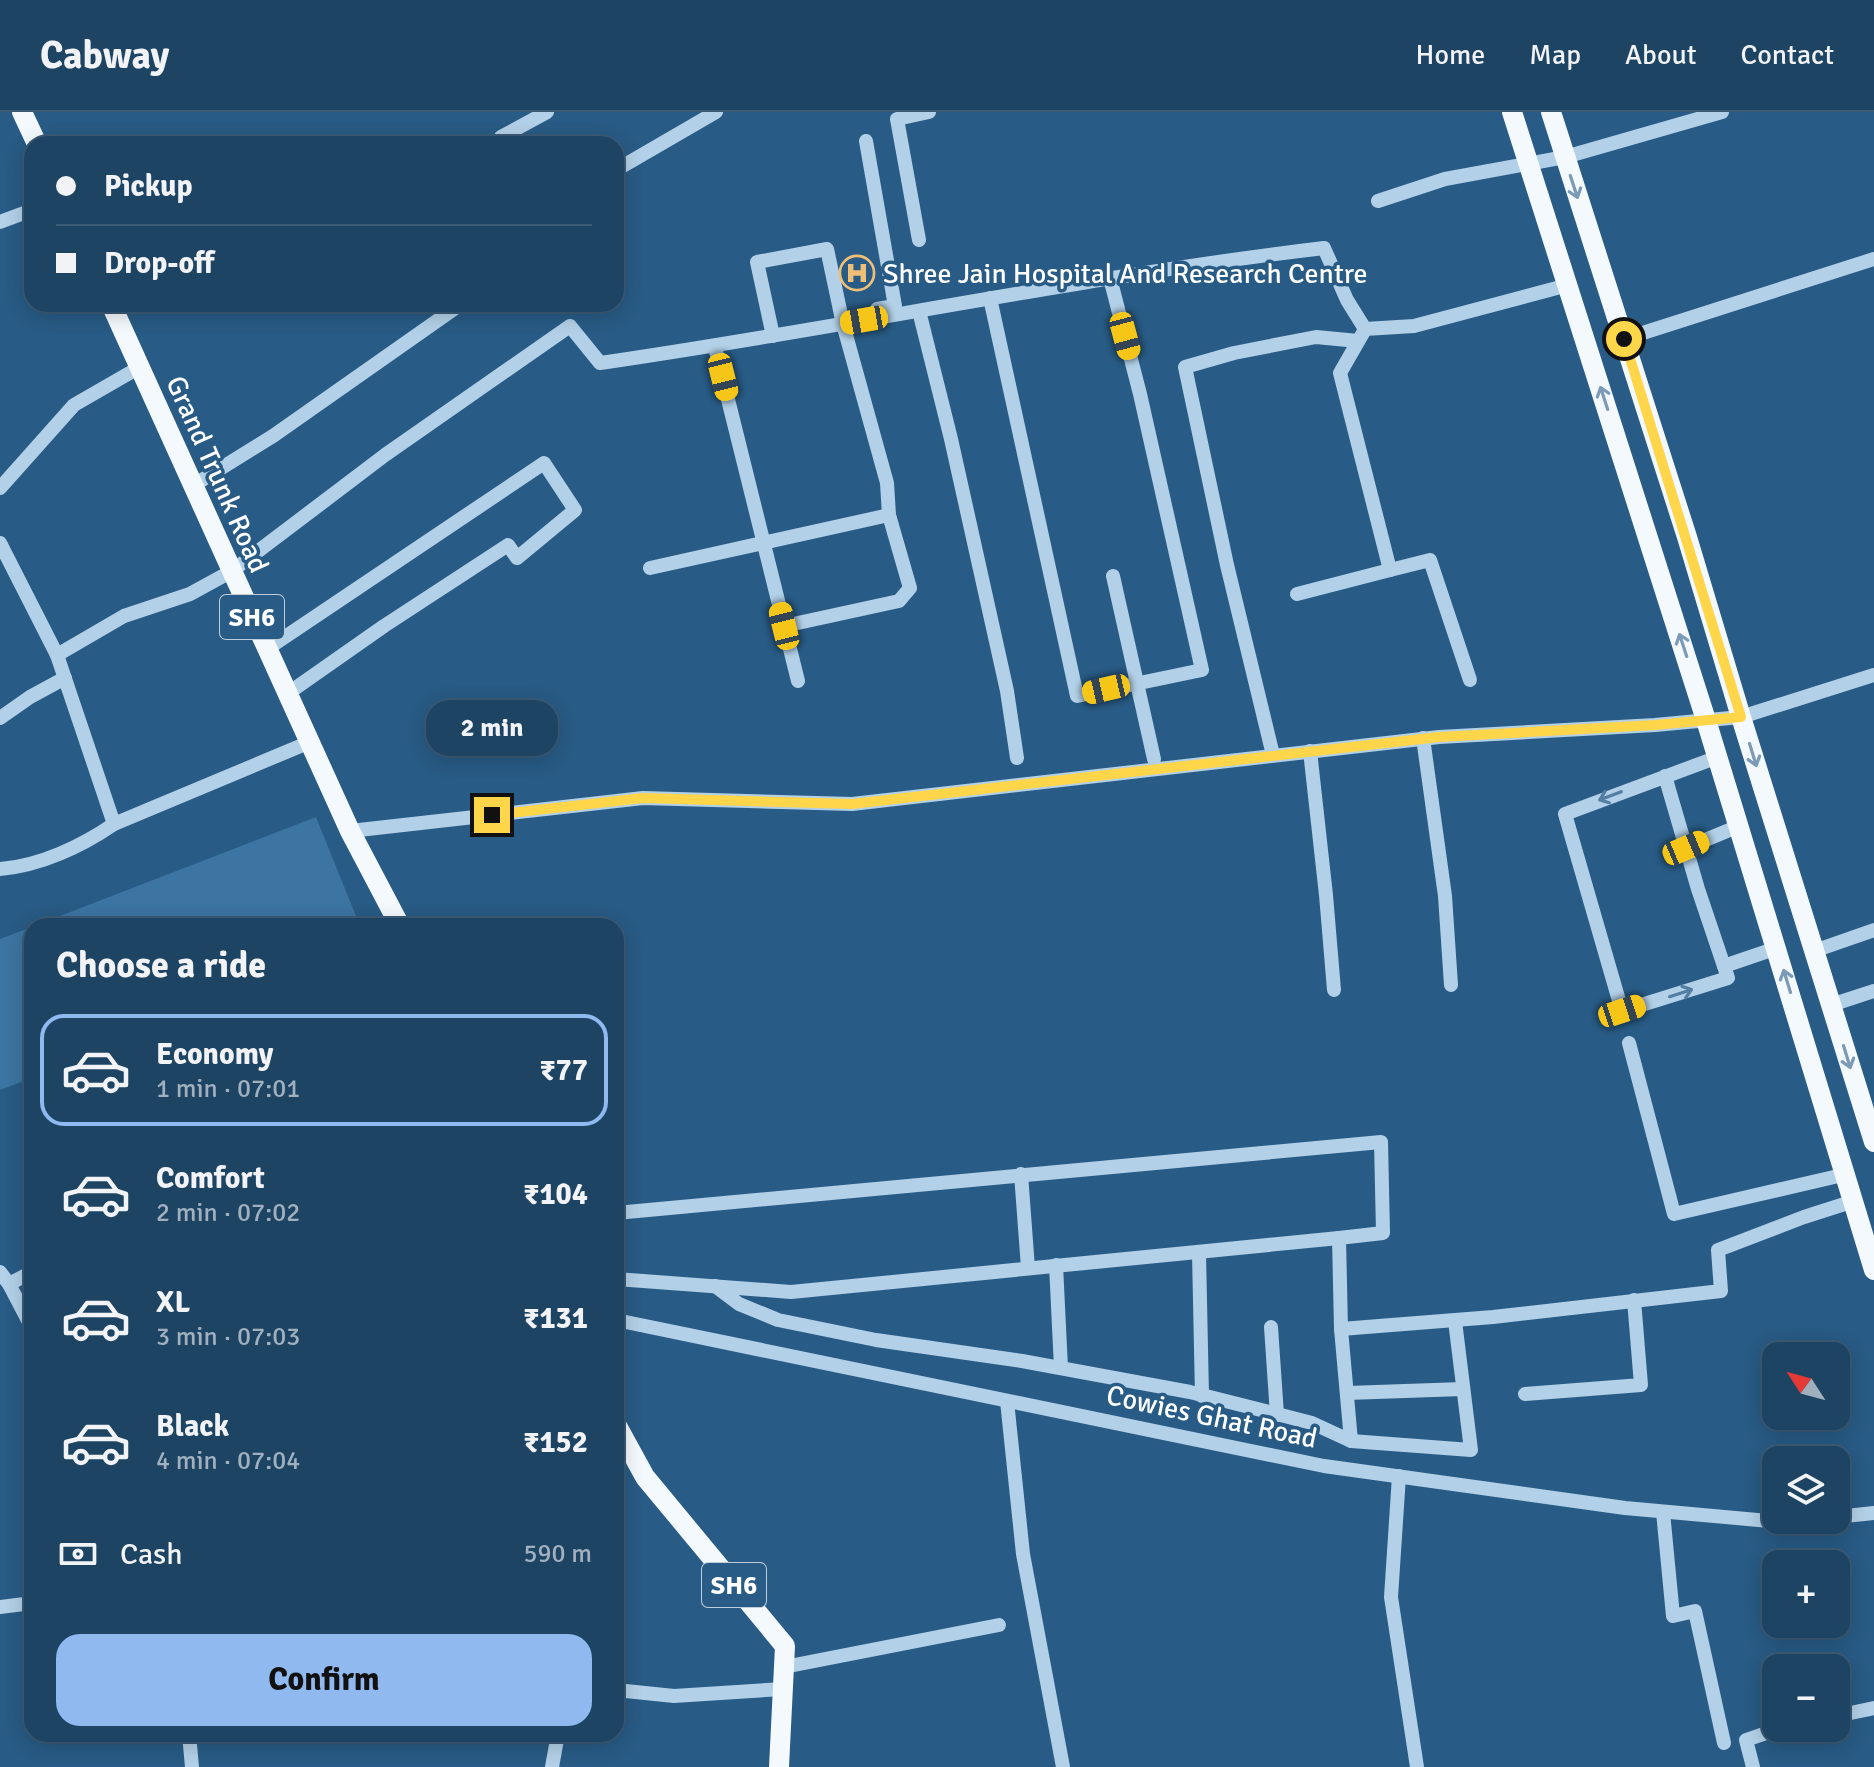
<!DOCTYPE html>
<html lang="en">
<head>
<meta charset="utf-8">
<style>
	:root { --surface:#1e4464; --page:#264b6a; --text:#f1f3f6; --muted:#a1b0bf; --line:#3c5c78; --accent:#90b9f0 }
	body { margin:0; font-family:Signika,sans-serif; background:var(--page); color:var(--text); height:100vh; display:flex; flex-direction:column; font-size:30px; white-space:nowrap }
	* { box-sizing:border-box; margin:0 }
	p { font-size:26px; color:var(--muted) }
	.icon { flex:none; width:44px; height:44px; fill:none; stroke:currentColor; stroke-width:2; stroke-linecap:round; stroke-linejoin:round }
	.map { position:relative; flex:1; overflow:hidden }
	.side { position:absolute; left:24px; top:806px; width:600px; height:824px; display:flex; flex-direction:column; background:var(--surface); border-radius:24px; box-shadow:0 4px 20px #0003,0 0 0 2px var(--line) }
	.side>* { flex:none }
	.top-card { position:absolute; left:24px; top:24px; width:600px; height:176px; border-radius:24px; box-shadow:0 4px 20px #0003,0 0 0 2px var(--line); display:grid; align-content:center; height:176px; padding:0 32px; background:var(--surface) }
	.needle { width:52px; rotate:306deg }
	.controls { position:absolute; left:1762px; top:1230px; display:grid; gap:16px }
	.controls a { display:grid; place-items:center; width:88px; height:88px; border-radius:16px; background:var(--surface); box-shadow:0 4px 20px #0003,0 0 0 2px var(--line); font-size:40px }
	.end { position:absolute; width:36px; height:36px; margin:-18px; border:10px solid #ffd54a; background:#111; box-shadow:0 0 0 4px #111 }
	.from { border-radius:50% }
	.bubble { position:absolute; height:56px; border-radius:24px; background:var(--surface); box-shadow:0 4px 20px #0003,0 0 0 2px var(--line); font-size:26px; font-weight:800; line-height:56px; text-align:center }
	.car { position:absolute; width:24px; height:48px; margin:-24px -12px; border-radius:10px; box-shadow:0 0 6px 2px #0007; background:linear-gradient(#f5c518 24%,#345 0 40%,#f5c518 0 76%,#345 0 86%,#f5c518 0) }
	.top-card b { display:flex; align-items:center; gap:28px; height:76px; font-size:30px }
	.top-card b+b { border-top:2px solid var(--line) }
	.top-card i { width:20px; height:20px; background:var(--text) }
	ul { padding:0; list-style:none }
	li { display:flex; align-items:center; gap:24px; height:112px; margin:0 16px 12px; padding:0 16px; border:4px solid transparent; border-radius:24px }
	li div { flex:1 }
	li b { display:block; font-size:30px }
	li em { font-style:normal; font-weight:800 }
	li.current { border-color:var(--accent) }
	li>.icon { width:72px; height:72px; stroke-width:1.5 }
	h2 { padding:0 32px; font-size:36px; line-height:96px }
	.pay { display:flex; align-items:center; gap:20px; height:88px; padding:0 32px; font-size:30px }
	.pay p { margin-inline-start:auto }
	.cta { display:flex; gap:16px; margin-top:auto; padding:16px 32px }
	.cta a { flex:1; height:92px; border-radius:24px; background:var(--accent); color:#111; font-size:32px; font-weight:800; line-height:92px; text-align:center }
	header { display:flex; align-items:center; gap:48px; box-sizing:border-box; height:112px; padding:0 40px; background:var(--surface); border-bottom:2px solid var(--line) }
	header strong { font-size:38px }
	nav { display:flex; gap:44px; margin-inline-start:auto; font-size:28px }
	.map>svg:first-child { display:block }
</style>
</head>
<body>
<header>
<strong>Cabway</strong>
<nav><a>Home</a><a>Map</a><a>About</a><a>Contact</a></nav>
</header>
<div class="map">
<svg width="1874" height="1655" viewBox="0 0 1874 1655">
	<rect width="100%" height="100%" fill="#285b85"/>
	<g fill="#3c75a1">
		<polygon points="316,705 360,814 34,814"/>
		<polygon points="32,815 32,966 0,978 0,827"/>
	</g>
	<g fill="none" stroke-linecap="round" stroke-linejoin="round">
		<g stroke="#b2d0e7" stroke-width="14">
			<polyline points="501,25 547,0"/>
			<polyline points="866,29 895,194 877,197"/>
			<polyline points="616,58 716,0"/>
			<polyline points="1378,89 1445,67 1565,45 1722,0"/>
			<polyline points="0,110 32,98"/>
			<polyline points="919,128 897,7 929,0"/>
			<polyline points="990,186 1077,584 1202,558 1140,282 1110,166"/>
			<polyline points="919,199 951,327 1007,579 1017,646"/>
			<polyline points="1365,217 1414,214 1568,173"/>
			<polyline points="773,224 757,150 827,137 843,212 887,371 889,403 910,476 899,489 784,514"/>
			<polyline points="1624,227 1874,147"/>
			<polyline points="715,235 798,569"/>
			<polyline points="194,373 273,324 461,192"/>
			<polyline points="0,376 74,293 140,255"/>
			<polyline points="0,431 57,543 114,712"/>
			<polyline points="650,456 889,403"/>
			<polyline points="1390,458 1430,448 1470,568"/>
			<polyline points="1113,464 1154,647"/>
			<polyline points="1297,482 1390,458 1340,261 1363,221"/>
			<polyline points="267,537 544,351 575,398 517,446 508,433 384,514 287,582"/>
			<path d="M57,543L124,504L190,482L232,459L385,343L570,214L600,251C842,216 1081,165 1324,136L1347,188L1365,217"/>
			<polyline points="0,606 30,585 65,566"/>
			<polyline points="1423,626 1445,784 1451,873"/>
			<polyline points="1310,639 1326,783 1334,878"/>
			<polyline points="1273,643 1227,453 1185,255 1234,241 1316,225 1358,229"/>
			<polyline points="1665,664 1698,777 1728,866 1622,899 1565,702 1718,645"/>
			<polyline points="350,719 643,686 852,692 1439,625 1655,613 1741,605 1874,563"/>
			<polyline points="1686,736 1739,714"/>
			<path d="M0,757C40,754 82,734 114,712L310,630"/>
			<polyline points="1814,839 1874,818"/>
			<polyline points="1724,854 1777,836"/>
			<polyline points="1831,893 1874,879"/>
			<polyline points="1629,931 1674,1102 1847,1062"/>
			<polyline points="1021,1062 1028,1156"/>
			<polyline points="616,1101 1381,1030 1383,1121 1339,1126 1341,1217 1351,1329"/>
			<polyline points="1199,1141 1202,1284"/>
			<polyline points="1056,1153 1061,1256"/>
			<polyline points="0,1160 9,1172 32,1216"/>
			<polyline points="616,1167 791,1180 1339,1126"/>
			<polyline points="9,1172 32,1160"/>
			<polyline points="715,1174 739,1192 778,1208 876,1228 1022,1249 1190,1280 1312,1311 1351,1329 1471,1338 1455,1209"/>
			<polyline points="616,1208 1324,1354 1625,1396 1781,1410 1803,1408"/>
			<polyline points="1271,1215 1277,1303"/>
			<polyline points="1341,1217 1493,1205 1721,1179 1718,1138 1804,1105 1854,1089"/>
			<polyline points="1347,1281 1463,1277"/>
			<polyline points="1525,1282 1641,1273 1634,1188"/>
			<polyline points="1007,1289 1023,1442 1063,1655"/>
			<polyline points="1399,1364 1391,1485 1417,1655"/>
			<polyline points="1663,1400 1673,1504 1695,1499 1724,1631"/>
			<polyline points="1836,1405 1874,1401"/>
			<polyline points="0,1495 32,1491"/>
			<polyline points="784,1555 999,1513"/>
			<polyline points="616,1578 674,1584 782,1577"/>
			<polyline points="1836,1604 1874,1596"/>
			<polyline points="189,1622 192,1655"/>
			<polyline points="552,1655 558,1622"/>
			<polyline points="1753,1655 1746,1628 1781,1616"/>
		</g>
		<g stroke="#f4f9fe" stroke-width="20">
			<polyline points="22,0 37,32"/>
			<polyline points="1512,0 1706,608 1874,1158"/>
			<polyline points="1551,0 1687,425 1741,605 1874,1030"/>
			<polyline points="111,192 350,719 400,814"/>
			<polyline points="616,1312 645,1365 785,1534 779,1655"/>
		</g>
	</g>
	<defs><path id="oneway-shaft" d="M-6 0H5M1.5-3L5.5 0L1.5 3" fill="none" stroke-width="1.6" stroke-linecap="round" stroke-linejoin="round" transform="scale(2)"/></defs>
	<g stroke="#7a9ab5">
		<use href="#oneway-shaft" transform="translate(1574 75) rotate(72)"/>
		<use href="#oneway-shaft" transform="translate(1604 286) rotate(-108)"/>
		<use href="#oneway-shaft" transform="translate(1683 533) rotate(-108)"/>
		<use href="#oneway-shaft" transform="translate(1753 643) rotate(73)"/>
		<use href="#oneway-shaft" transform="translate(1787 869) rotate(-107)"/>
		<use href="#oneway-shaft" transform="translate(1847 945) rotate(73)"/>
	</g>
	<g stroke="#517ea2">
		<use href="#oneway-shaft" transform="translate(1610 684) rotate(159)"/>
		<use href="#oneway-shaft" transform="translate(1681 881) rotate(-18)"/>
	</g>
	<g fill="none" stroke-linecap="round" stroke-linejoin="round">
		<polyline stroke="#ffd54a" stroke-width="10" points="492,703 643,686 852,692 1439,625 1655,613 1741,605 1624,227"/>
	</g>
	<defs>
		<g id="hospital-ring" transform="scale(1.8)"><circle r="9.5" fill="#285b85" stroke="#efbf78" stroke-width="1.5"/><path d="M-5-5h3v3.5h4V-5h3V5h-3V1.5h-4V5h-3Z" fill="#efbf78"/></g>
	</defs>
	<g fill-rule="evenodd">
		<use href="#hospital-ring" x="857" y="161"/>
	</g>
	<g text-anchor="middle" stroke-width="7" stroke-linejoin="round" paint-order="stroke">
		<g fill="#285b85" stroke="#beceda" stroke-width="2">
			<rect x="220" y="483" width="64" height="44" rx="6"/>
			<rect x="702" y="1451" width="64" height="44" rx="6"/>
		</g>
		<g font-size="26" font-weight="bold" fill="#fff">
			<text x="252" y="514">SH6</text>
			<text x="734" y="1482">SH6</text>
		</g>
		<g font-size="28" fill="#fff" stroke="#285b85" text-anchor="start">
			<text x="883" y="171">Shree Jain Hospital And Research Centre</text>
		</g>
		<g font-size="28" fill="#fff" stroke="#285b85">
			<text transform="translate(218 362) rotate(66)" y="10">Grand Trunk Road</text>
			<text transform="translate(1212 1304) rotate(12)" y="10">Cowies Ghat Road</text>
		</g>
	</g>
</svg>
<div class="controls">
<a><svg class="needle" viewBox="-14 -14 28 28"><path d="M0-13l5 13h-10z" fill="#e53935"/><path d="M0 13l5-13h-10z" fill="#a1b0bf"/></svg></a>
<a><svg class="icon" aria-label="layers" viewBox="0 0 24 24"><path d="M12 4l9 5-9 5-9-5zM3 14l9 5 9-5"/></svg></a>
<a>+</a>
<a>−</a>
</div>
<i class="end from" style="left:1624px;top:227px"></i>
<i class="end" style="left:492px;top:703px"></i>
<div class="bubble" style="left:426px;top:588px;width:132px">2 min</div>
<i class="car" style="left:864px;top:208px;rotate:260deg"></i>
<i class="car" style="left:1125px;top:224px;rotate:165deg"></i>
<i class="car" style="left:723px;top:265px;rotate:166deg"></i>
<i class="car" style="left:784px;top:514px;rotate:346deg"></i>
<i class="car" style="left:1106px;top:577px;rotate:257deg"></i>
<i class="car" style="left:1686px;top:736px;rotate:67deg"></i>
<i class="car" style="left:1622px;top:899px;rotate:72deg"></i>
<div class="top-card">
<b><i class="from"></i>Pickup</b>
<b><i></i>Drop-off</b>
</div>
<section class="side">
<h2>Choose a ride</h2>
<ul>
<li class="current"><svg class="icon" aria-label="car" viewBox="0 0 24 24"><path d="M5 17H2v-5l4-1 3-4h7l3 4 3 1v5h-3M9 17h6M6 11h13"/><circle cx="7" cy="17" r="2"/><circle cx="17" cy="17" r="2"/></svg><div><b>Economy</b><p>1 min · 07:01</p></div><em>₹77</em></li>
<li><svg class="icon" aria-label="car" viewBox="0 0 24 24"><path d="M5 17H2v-5l4-1 3-4h7l3 4 3 1v5h-3M9 17h6M6 11h13"/><circle cx="7" cy="17" r="2"/><circle cx="17" cy="17" r="2"/></svg><div><b>Comfort</b><p>2 min · 07:02</p></div><em>₹104</em></li>
<li><svg class="icon" aria-label="car" viewBox="0 0 24 24"><path d="M5 17H2v-5l4-1 3-4h7l3 4 3 1v5h-3M9 17h6M6 11h13"/><circle cx="7" cy="17" r="2"/><circle cx="17" cy="17" r="2"/></svg><div><b>XL</b><p>3 min · 07:03</p></div><em>₹131</em></li>
<li><svg class="icon" aria-label="car" viewBox="0 0 24 24"><path d="M5 17H2v-5l4-1 3-4h7l3 4 3 1v5h-3M9 17h6M6 11h13"/><circle cx="7" cy="17" r="2"/><circle cx="17" cy="17" r="2"/></svg><div><b>Black</b><p>4 min · 07:04</p></div><em>₹152</em></li>
</ul>
<div class="pay"><svg class="icon" aria-label="cash" viewBox="0 0 24 24"><path d="M3 7h18v10H3z"/><circle cx="12" cy="12" r="2"/></svg>Cash<p>590 m</p></div>
<div class="cta"><a>Confirm</a></div>
</section>
</div>
</body>
</html>
